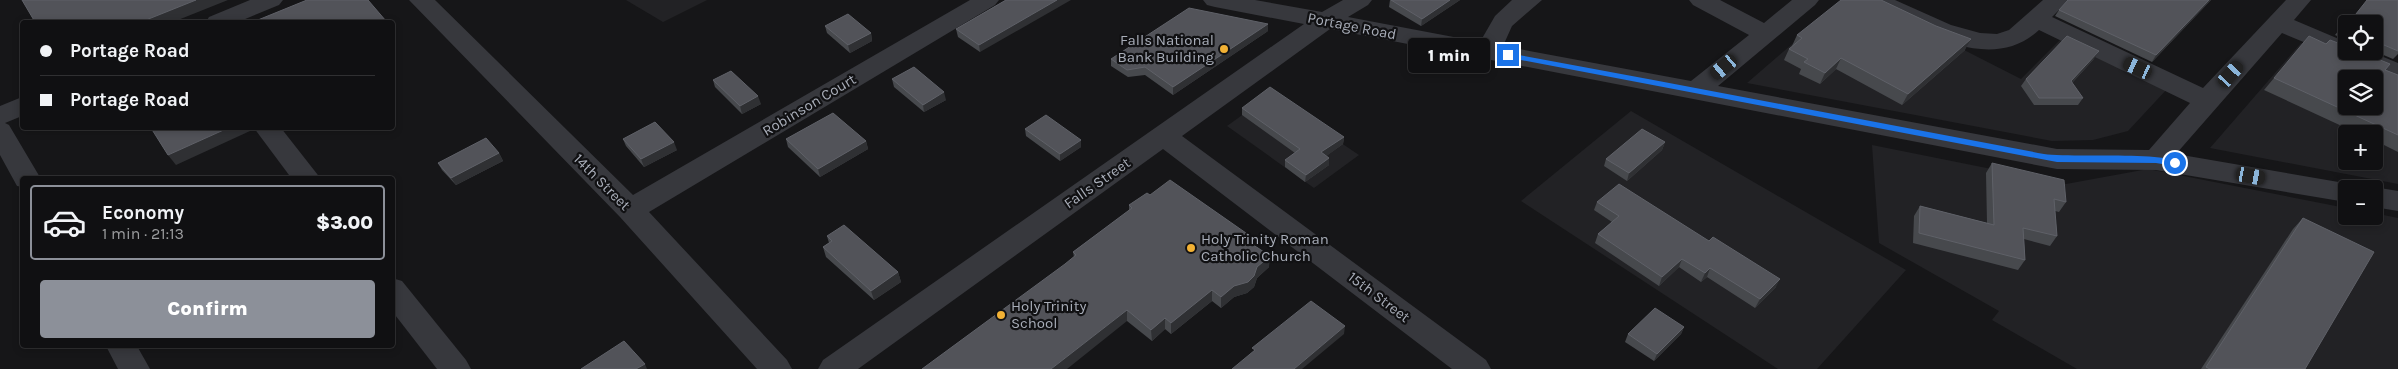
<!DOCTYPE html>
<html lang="en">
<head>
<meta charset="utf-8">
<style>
	:root { --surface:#101012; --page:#1e1e20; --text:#f1f3f6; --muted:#9c9d9f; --line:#303032; --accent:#8c9099 }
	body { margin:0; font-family:Karla,sans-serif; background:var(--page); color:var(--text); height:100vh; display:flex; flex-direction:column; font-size:19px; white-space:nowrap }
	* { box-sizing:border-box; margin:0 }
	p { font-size:16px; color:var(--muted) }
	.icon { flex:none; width:28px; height:28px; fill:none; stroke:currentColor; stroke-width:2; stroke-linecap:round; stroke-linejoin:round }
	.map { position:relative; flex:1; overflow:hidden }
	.panel { position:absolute; left:20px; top:176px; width:375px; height:172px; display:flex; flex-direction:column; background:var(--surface); border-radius:5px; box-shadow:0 2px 8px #0003,0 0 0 1px var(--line) }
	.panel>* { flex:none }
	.top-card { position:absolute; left:20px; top:20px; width:375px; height:110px; border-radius:5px; box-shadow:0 2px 8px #0003,0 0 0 1px var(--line); display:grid; align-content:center; height:110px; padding:0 20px; background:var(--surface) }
	.tools { position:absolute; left:2338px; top:15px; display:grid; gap:10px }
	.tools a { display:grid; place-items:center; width:45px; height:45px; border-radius:5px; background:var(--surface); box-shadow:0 2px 8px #0003,0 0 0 1px var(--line); font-size:25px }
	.end { position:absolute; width:22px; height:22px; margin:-11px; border:6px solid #1a73e8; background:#fff; box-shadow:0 0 0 2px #fff }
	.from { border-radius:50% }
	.bubble { position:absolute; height:35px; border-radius:5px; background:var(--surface); box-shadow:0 2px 8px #0003,0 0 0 1px var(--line); font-size:16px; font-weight:800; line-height:35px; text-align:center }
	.car { position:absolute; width:15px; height:30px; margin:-15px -8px; border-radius:6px; box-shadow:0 0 4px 1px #0007; background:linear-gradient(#222 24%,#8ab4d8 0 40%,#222 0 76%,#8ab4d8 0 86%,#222 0) }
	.top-card b { display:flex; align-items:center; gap:18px; height:48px; font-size:19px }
	.top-card b+b { border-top:1px solid var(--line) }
	.top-card i { width:12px; height:12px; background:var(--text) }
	ul { padding:9px 0 0; list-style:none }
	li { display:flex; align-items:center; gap:15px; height:75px; margin:0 10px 8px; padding:0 10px; border:2px solid transparent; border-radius:5px }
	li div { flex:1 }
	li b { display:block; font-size:19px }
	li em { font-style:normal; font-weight:800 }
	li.active { border-color:var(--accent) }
	li>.icon { width:45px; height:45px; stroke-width:1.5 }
	.action { display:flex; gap:10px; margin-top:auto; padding:10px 20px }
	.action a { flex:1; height:58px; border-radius:5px; background:var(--accent); color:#fff; font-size:20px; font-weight:800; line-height:58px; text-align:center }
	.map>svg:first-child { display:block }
</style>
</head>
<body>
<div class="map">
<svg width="2398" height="369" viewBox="0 0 2398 369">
	<rect width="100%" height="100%" fill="#161618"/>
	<g fill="#222225" fill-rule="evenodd">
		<polygon points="626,0 707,0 663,22"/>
		<polygon points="1843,0 1866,0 2021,79 2063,37 2168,88 2128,131 2093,140 2052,141 1747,83"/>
		<path d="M2301,43L2398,85V184L2210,148ZM2346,79H2374V106H2346ZM2346,134H2374V161H2346Z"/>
		<polygon points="1270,95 1359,155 1314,188 1227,126"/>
		<polygon points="1631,111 1906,270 1817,369 1778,369 1521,201"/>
		<polygon points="1872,145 2066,184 2148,169 2346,208 2346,216 2374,216 2374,213 2398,218 2398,369 2077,369 1992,320 1999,311 1879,243"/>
	</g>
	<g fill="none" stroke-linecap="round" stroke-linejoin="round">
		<g fill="#37383d" fill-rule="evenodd">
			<polygon points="250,0 283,0 279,5 238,22 206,22 209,17"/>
			<polygon points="409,0 435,0 633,195 970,0 999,0 995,5 649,212 787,360 792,369 757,369 620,217"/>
			<path d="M1203,0H1255L1322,12L1343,0H1372L1368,5L1348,17L1480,42L1495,16L1512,0H1542L1512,26L1503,46L1691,81L1749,35L1693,5L1689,0H1720L1764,23L1792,0H1819L1815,5L1718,86L2057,149L2149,150L2190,103L2039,30C1990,76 1917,29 1868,5L1864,0H1895L1951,25L1980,33L1997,34L2009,30L2043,0H2069L2052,17L2203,88L2286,0H2311L2294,20L2346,42V51H2369L2398,63V81L2282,33L2176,154L2356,185L2358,189H2346V202L2156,170L2057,169L1330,29L1182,136L1486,360L1491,369H1452L1163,149L858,369H818L823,360L1304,24L1215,7L1207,5Z"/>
			<polygon points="22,97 22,116 5,123 9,125 41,179 22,179 22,187 17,186 0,155 0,106"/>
			<polygon points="254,128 281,128 321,179 292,179"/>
			<polygon points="2374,187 2398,191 2398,211 2374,207 2374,189 2368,189"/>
			<polygon points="392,278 402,281 466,360 471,369 437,369 392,311"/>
			<polygon points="106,346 137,346 150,369 118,369"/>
		</g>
	</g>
	<g fill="#47494d">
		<polygon points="1006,0 980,52 958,37 956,29"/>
		<polygon points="1390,0 1460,0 1421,26 1389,7"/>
		<polygon points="2211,0 2152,62 2055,16 2059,10"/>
		<polygon points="2398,0 2398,54 2393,59 2374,51 2374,24 2346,24 2346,40 2335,35 2349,18 2352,19"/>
		<polygon points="825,26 871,33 872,41 850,53 827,33"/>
		<polygon points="1268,31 1173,95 1145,75 1128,77 1111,66 1111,59"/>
		<polygon points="1797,35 1965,50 1902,105 1836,69 1820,84 1799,74 1801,69 1784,60 1789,49 1793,46 1792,46"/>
		<polygon points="2326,44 2398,75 2398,152 2374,140 2374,134 2359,134 2264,90 2274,78"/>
		<polygon points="2094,59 2072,83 2083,98 2078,105 2034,105 2021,86 2026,79"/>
		<polygon points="892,79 946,100 924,112 894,87"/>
		<polygon points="713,80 761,104 742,114 715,87"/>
		<polygon points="1242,108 1344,137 1343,144 1326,156 1329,165 1305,182 1285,167 1285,160 1295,153 1242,115"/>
		<polygon points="1025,129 1081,147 1060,161 1026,136"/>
		<polygon points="623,139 677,150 644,167 626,146"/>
		<polygon points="786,139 866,141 868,149 820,177 788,147"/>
		<polygon points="1665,142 1662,150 1627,181 1604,166 1606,159"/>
		<polygon points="499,153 503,161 456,185 442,170 438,163"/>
		<polygon points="1992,163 2066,202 2059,212 2055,211 2057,236 2050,246 2024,239 2025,260 2018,270 1913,243 1914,216 1920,206 1987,223 1986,173"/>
		<polygon points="1150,195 1255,246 1269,267 1257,278 1254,287 1247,293 1234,297 1221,308 1212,301 1171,334 1165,329 1152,341 1127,321 1074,257 1073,252 1129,211 1129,205"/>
		<polygon points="1597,202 1776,287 1755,308 1707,277 1701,282 1679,267 1659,286 1595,243 1598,234 1612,222 1594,210"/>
		<polygon points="2303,218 2305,369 2201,369 2293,229"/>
		<polygon points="827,236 898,272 901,282 874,300 826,257 823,247 829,243"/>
		<polygon points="1684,327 1681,334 1654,361 1625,342 1628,334"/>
	</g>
	<g fill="#2f3033">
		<polygon points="196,0 228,0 173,22 141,22"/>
		<polygon points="1057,0 1071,0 980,52 979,45"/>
		<polygon points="1450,0 1460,0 1421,26 1422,19"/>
		<polygon points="2209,0 2211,0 2152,62 2156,55"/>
		<polygon points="1268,24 1268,31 1173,95 1173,87"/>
		<polygon points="871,33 872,41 850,53 848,45"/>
		<polygon points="1971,39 1965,50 1902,105 1908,94"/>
		<polygon points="2099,51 2094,59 2066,89 2071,81"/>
		<polygon points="1841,58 1836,69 1820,84 1825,73"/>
		<polygon points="944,92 946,100 924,112 923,105"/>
		<polygon points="758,96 761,104 742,114 740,106"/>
		<polygon points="228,128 248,128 250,131 176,165 168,155"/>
		<polygon points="1344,137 1343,144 1321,160 1321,152"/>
		<polygon points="1081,140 1081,147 1060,161 1060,154"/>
		<polygon points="866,141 868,149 820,177 818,169"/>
		<polygon points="674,142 677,150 644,167 641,159"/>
		<polygon points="1665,142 1662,150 1627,181 1629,173"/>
		<polygon points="499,153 503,161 456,185 451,178"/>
		<polygon points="1329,158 1329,165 1305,182 1306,175"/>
		<polygon points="1256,240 1255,251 1252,244"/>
		<polygon points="1270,256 1269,267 1257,278 1254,287 1247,293 1234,297 1221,308 1221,297"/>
		<polygon points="1682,259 1679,267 1659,286 1662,277"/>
		<polygon points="1710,268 1707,277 1701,282 1705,273"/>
		<polygon points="898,272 901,282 874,300 871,291"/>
		<polygon points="1780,279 1776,287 1755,308 1760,299"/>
		<polygon points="1212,290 1212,301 1171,334 1171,323"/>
		<polygon points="1127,310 1127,321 1067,369 1051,369"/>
		<polygon points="1165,318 1165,329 1152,341 1151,330"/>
		<polygon points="1345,326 1344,334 1302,369 1294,369"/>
		<polygon points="1684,327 1681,334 1654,361 1657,354"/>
		<polygon points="645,364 647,369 636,369"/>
	</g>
	<g fill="#525359" stroke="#5f6168" fill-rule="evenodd">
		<polygon points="22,0 196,0 141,22 35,22"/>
		<polygon points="307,0 368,0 386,21 383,22 334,22 332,20 326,22 253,22"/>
		<polygon points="1006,0 1057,0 979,45 956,29"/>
		<polygon points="1391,0 1450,0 1422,19"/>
		<polygon points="1841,0 1881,0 1936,26 1971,39 1908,94 1841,58 1825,73 1804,62 1808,59 1789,49 1802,38 1797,35"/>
		<polygon points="2068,0 2209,0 2156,55 2059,10"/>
		<polygon points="2367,0 2398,0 2398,51 2377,42 2374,42 2374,24 2346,24 2346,31 2340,28 2349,18 2352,19"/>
		<polygon points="1189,8 1268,24 1173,87 1145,67 1127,70 1111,59"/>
		<polygon points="848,14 871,33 848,45 825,26"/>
		<polygon points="2067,36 2099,51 2071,81 2083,98 2039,98 2026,79"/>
		<path d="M2309,36L2326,44L2330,40L2346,46V51H2358L2390,64L2385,70L2398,75V135L2274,78ZM2346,79H2374V106H2346Z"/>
		<polygon points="914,67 944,92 923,105 892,79"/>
		<polygon points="731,71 758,96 740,106 713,80"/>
		<polygon points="1270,87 1344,137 1321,152 1329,158 1306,175 1285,160 1300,149 1242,108"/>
		<polygon points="833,113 866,141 818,169 786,139"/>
		<polygon points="1046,115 1081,140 1060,154 1025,129"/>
		<polygon points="655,122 674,142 641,159 623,139"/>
		<polygon points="151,128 228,128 168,155"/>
		<polygon points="1642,129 1665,142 1629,173 1606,159"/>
		<polygon points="486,138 499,153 451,178 438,163"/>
		<polygon points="1992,163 2064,180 2066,202 2054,199 2057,236 2023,228 2025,260 1919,233 1920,206 1994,225"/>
		<polygon points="1170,180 1256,240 1252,244 1270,256 1257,267 1254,276 1248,282 1234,286 1221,297 1212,290 1171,323 1165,318 1151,330 1127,310 1051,369 922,369 1065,264 1076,255 1073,252 1132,208 1129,205 1147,193 1150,195"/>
		<polygon points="1619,184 1709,241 1713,237 1780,279 1760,299 1710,268 1705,273 1682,259 1662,277 1598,234 1619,216 1597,202"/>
		<polygon points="2303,218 2374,252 2305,369 2210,369 2206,367"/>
		<polygon points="844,225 898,272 871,291 823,247 832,241 827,236"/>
		<polygon points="1311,301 1345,326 1294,369 1232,369 1255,350 1252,348"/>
		<polygon points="1655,308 1684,327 1657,354 1628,334"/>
		<polygon points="624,341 645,364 636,369 581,369"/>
	</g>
	<path fill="#1a73e8" d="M1508,53C1687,86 1865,120 2044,154C2070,158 2166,151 2179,163L2175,166L2156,163L2057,162L1505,57V54Z"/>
	<g fill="#f2b134" stroke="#111113" stroke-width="2">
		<circle cx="1224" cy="49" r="5"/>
		<circle cx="1191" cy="248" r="5"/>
		<circle cx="1001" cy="315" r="5"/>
	</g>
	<g text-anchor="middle" stroke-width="4.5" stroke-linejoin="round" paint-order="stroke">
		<g font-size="15" fill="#a8adb8" stroke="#111113">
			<text transform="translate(1352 26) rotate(11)" y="5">Portage Road</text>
			<text transform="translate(809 105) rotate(-31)" y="5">Robinson Court</text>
			<text transform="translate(602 182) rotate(45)" y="5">14th Street</text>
			<text transform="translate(1097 183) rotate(-35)" y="5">Falls Street</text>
			<text transform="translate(1379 297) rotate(37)" y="5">15th Street</text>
		</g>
		<g font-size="15" fill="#a8adb8" stroke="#111113" text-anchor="start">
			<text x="1214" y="45" text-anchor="end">Falls National<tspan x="1214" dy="17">Bank Building</tspan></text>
			<text x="1201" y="244">Holy Trinity Roman<tspan x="1201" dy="17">Catholic Church</tspan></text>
			<text x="1011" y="311">Holy Trinity<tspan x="1011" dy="17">School</tspan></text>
		</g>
	</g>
</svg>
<div class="tools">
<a><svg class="icon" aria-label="locate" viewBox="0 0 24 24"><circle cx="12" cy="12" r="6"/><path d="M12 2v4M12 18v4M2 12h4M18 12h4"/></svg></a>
<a><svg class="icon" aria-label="layers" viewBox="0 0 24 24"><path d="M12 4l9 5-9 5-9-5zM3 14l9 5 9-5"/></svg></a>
<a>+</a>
<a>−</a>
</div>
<i class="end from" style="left:2175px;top:163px"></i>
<i class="end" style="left:1508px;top:55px"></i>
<div class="bubble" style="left:1408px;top:38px;width:82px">1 min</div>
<i class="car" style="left:1724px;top:67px;rotate:230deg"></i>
<i class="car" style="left:2138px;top:68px;rotate:295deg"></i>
<i class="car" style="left:2231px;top:74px;rotate:42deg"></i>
<i class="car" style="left:2251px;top:176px;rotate:100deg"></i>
<div class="top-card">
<b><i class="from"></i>Portage Road</b>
<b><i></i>Portage Road</b>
</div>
<section class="panel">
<ul>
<li class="active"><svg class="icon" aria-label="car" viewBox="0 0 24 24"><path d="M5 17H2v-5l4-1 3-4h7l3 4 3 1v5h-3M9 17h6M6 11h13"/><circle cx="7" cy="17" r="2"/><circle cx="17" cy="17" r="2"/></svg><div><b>Economy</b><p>1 min · 21:13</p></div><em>$3.00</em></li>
</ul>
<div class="action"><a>Confirm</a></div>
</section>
</div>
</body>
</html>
